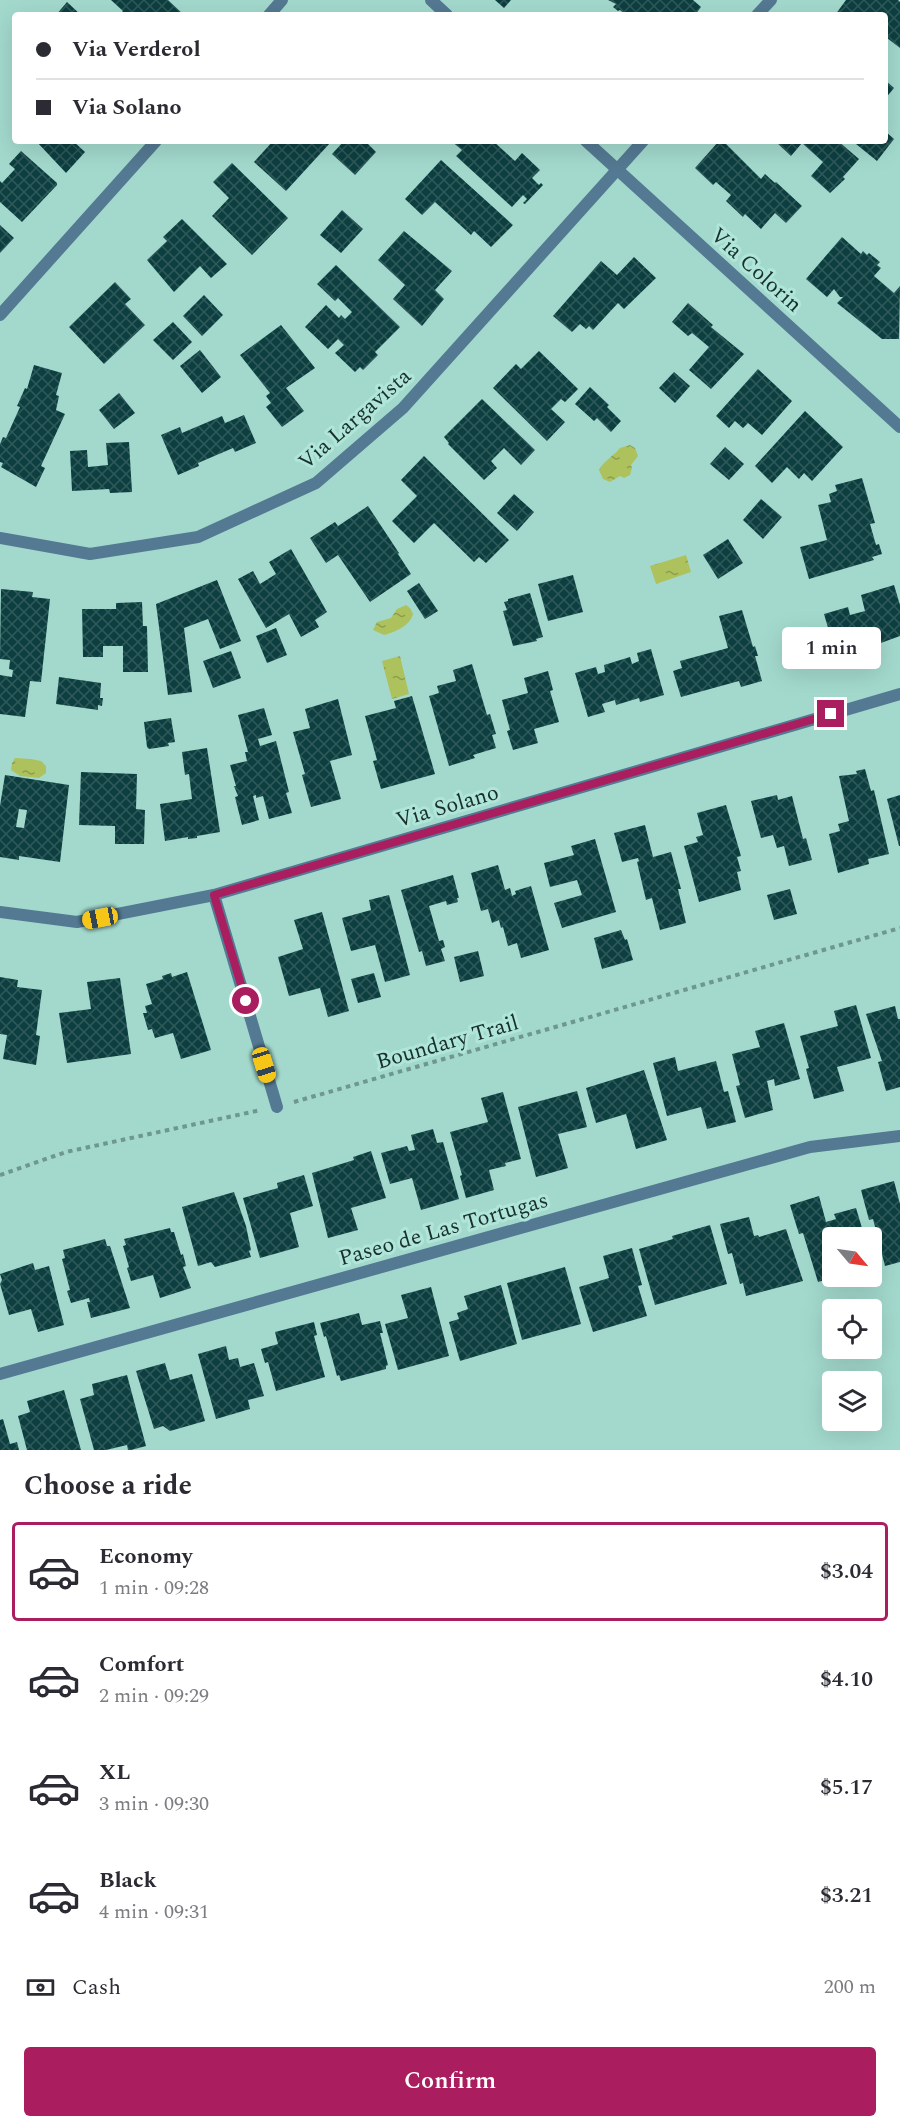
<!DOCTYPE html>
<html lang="en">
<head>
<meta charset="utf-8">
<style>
	:root { --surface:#fff; --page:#f2f2f3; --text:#2b2b33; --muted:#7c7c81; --line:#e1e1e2; --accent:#aa1d5f }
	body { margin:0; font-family:Spectral,serif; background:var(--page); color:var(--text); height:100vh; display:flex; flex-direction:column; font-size:22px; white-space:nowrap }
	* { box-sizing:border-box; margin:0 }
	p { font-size:20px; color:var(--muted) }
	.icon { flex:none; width:33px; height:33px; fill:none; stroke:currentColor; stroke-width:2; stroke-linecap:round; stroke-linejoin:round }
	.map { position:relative; height:1450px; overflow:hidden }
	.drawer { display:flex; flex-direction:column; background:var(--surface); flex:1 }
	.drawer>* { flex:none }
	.hud { position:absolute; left:12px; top:12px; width:876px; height:132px; border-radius:6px; box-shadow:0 6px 24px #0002; display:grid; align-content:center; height:132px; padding:0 24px; background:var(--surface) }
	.needle { width:39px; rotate:119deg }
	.buttons { position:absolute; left:822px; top:1227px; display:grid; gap:12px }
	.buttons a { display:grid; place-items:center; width:60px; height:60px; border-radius:6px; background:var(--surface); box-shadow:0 6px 24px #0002; font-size:30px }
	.end { position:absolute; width:27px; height:27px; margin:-14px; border:8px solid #aa1d5f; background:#fff; box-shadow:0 0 0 3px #fff }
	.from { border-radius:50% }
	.bubble { position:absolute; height:42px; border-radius:6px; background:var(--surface); box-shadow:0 6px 24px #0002; font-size:20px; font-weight:600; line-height:42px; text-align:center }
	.car { position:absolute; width:18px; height:36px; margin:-18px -9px; border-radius:8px; box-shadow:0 0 4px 2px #0007; background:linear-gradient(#f5c518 24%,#345 0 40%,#f5c518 0 76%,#345 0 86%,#f5c518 0) }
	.hud b { display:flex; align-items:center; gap:21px; height:57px; font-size:22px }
	.hud b+b { border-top:2px solid var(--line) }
	.hud i { width:15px; height:15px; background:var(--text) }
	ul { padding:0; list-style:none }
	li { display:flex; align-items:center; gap:18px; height:99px; margin:0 12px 9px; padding:0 12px; border:3px solid transparent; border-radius:6px }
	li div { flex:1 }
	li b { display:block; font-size:22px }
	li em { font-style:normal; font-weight:600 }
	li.current { border-color:var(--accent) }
	li>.icon { width:54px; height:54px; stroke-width:1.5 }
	h2 { padding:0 24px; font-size:27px; line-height:72px }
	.pay { display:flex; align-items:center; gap:15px; height:66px; padding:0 24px; font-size:22px }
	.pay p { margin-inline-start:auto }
	.button { display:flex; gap:12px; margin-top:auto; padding:12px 24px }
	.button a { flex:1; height:69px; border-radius:6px; background:var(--accent); color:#fff; font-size:24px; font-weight:600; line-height:69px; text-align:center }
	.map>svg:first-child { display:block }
</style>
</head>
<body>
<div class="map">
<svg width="900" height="1450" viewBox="0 0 900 1450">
	<defs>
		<pattern id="water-ripples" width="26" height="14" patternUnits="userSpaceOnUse" patternTransform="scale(1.5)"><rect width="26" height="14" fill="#adc15d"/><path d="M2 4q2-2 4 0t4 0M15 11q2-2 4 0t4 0" fill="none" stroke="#8c9d4d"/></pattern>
		<pattern id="building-cross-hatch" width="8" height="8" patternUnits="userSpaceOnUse" patternTransform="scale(1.5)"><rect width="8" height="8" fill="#0d3f41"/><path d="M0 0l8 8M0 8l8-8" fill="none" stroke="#30595a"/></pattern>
	</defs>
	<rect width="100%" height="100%" fill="#a3d9cd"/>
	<g fill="url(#water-ripples)">
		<path d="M630,445L635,448L638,456L631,465L632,468L630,475L624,478L620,476L610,482L603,479L599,470C603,461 614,456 620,448Z"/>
		<polygon points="686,555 691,572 656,584 650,566"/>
		<path d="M406,605L410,608L413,614C410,626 395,632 384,635L373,630L377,622L391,618L397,609Z"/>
		<polygon points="400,656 409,694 392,699 382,661"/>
		<polygon points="15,758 31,759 41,761 46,766 46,773 39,778 20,776 11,770 12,763"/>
	</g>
	<g fill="url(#building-cross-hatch)" fill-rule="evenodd">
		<polygon points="111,0 168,0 184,15 119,15 123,11"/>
		<polygon points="495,0 511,0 504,8"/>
		<polygon points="608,0 693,0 701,7 695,15 626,15 620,10 618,11 613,7 616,4"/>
		<polygon points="846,0 898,0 900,2 900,48 887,38 885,41 885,15 835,15"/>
		<polygon points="67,2 81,15 56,15"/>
		<polygon points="885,80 894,88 885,99"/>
		<polygon points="885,131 894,139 877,161 856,144 859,141 885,141"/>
		<polygon points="36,141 73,141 85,152 66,173"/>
		<polygon points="273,141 327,141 330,143 286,191 254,162"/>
		<polygon points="344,141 365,141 376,152 355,175 332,154"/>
		<polygon points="451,141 493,141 515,161 522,153 540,170 532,178 539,185 541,183 543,185 525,204 523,203 527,199 523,195 512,207 456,156 462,150"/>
		<polygon points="719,141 723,141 761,179 765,174 775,183 776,182 802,206 786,223 775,213 761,229 745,214 743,217 726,201 731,195 716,182 713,185 695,168"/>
		<polygon points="775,141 838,141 859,159 843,177 845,179 830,193 811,176 823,162 802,143 791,156"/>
		<polygon points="21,151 57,183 57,185 22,222 0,202 0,181 2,183 15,169 9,164"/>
		<polygon points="441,160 513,225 491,247 474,231 471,235 435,202 422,215 405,199"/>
		<polygon points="232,163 288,218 252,255 212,216 229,198 213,182"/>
		<polygon points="342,210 363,229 341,253 320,235"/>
		<polygon points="182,219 227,264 211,278 200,266 174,292 147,260 167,241 163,237"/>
		<polygon points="0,225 14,238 0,253"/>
		<polygon points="404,231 452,271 435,290 444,299 422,326 393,299 405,285 378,260"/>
		<polygon points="842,237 861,254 863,251 867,255 869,253 880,262 877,265 881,268 874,276 894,293 900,286 899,339 882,339 837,303 843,297 840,297 834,289 827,297 806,279"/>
		<polygon points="634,257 656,278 624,309 618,303 593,330 589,326 586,329 580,324 572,332 553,316 601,261 617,275"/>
		<polygon points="336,265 400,327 375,352 378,355 363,370 360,367 355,372 335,353 344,345 338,339 328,349 305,327 326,305 339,318 341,315 345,319 352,312 338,298 335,301 317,284"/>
		<polygon points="115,282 131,299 125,304 145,325 104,364 69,327"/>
		<polygon points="204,295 223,315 202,336 183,316"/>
		<polygon points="688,303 713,325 711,327 744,354 711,389 689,370 709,347 692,333 688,336 672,322"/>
		<polygon points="173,322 192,342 173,360 153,340"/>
		<polygon points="281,325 315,368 286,388 304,411 282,427 266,407 271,403 266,396 270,393 240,355"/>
		<polygon points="200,350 221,377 202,393 180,366"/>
		<polygon points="539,351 578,389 565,402 561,399 551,409 565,422 547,441 493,388 516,364 521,369"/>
		<polygon points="34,365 62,373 56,395 59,396 56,410 65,414 41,466 45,468 36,487 1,467 3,463 0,462 0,444 3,437 6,438 20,407 17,406 25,388 27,389"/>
		<polygon points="758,369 792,401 762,435 748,423 743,428 735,421 729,428 716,416"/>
		<polygon points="674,372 690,386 675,403 659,388"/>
		<polygon points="590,387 609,405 607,407 621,421 611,432 597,418 594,421 575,404"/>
		<polygon points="119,393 135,413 114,429 99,410"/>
		<polygon points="482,399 535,450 521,465 504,448 491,461 497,468 484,480 448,444 449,443 444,437"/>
		<polygon points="805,411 843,447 812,481 804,473 799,479 787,467 772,483 755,466"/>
		<polygon points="244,415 256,443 235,452 233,448 198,463 199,466 178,475 161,435 180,427 182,433 222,416 225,423"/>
		<polygon points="129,442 132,492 110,493 109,489 72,491 70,451 87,450 88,467 108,465 106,443"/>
		<polygon points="725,447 744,464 729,480 710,464"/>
		<polygon points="424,456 509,540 486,563 479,557 474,562 434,523 414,543 392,521 417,496 401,480"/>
		<polygon points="862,478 875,523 870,524 876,545 879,544 882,554 872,557 874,560 809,579 800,547 827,540 818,505 831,502 829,494 837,491 835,485"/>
		<polygon points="514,494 534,512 517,531 497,513"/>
		<polygon points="761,499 782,517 763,539 743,520"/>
		<polygon points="368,506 399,553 398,554 411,574 370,602 338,555 326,563 310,538 335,522 338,526"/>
		<polygon points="728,539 743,563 718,579 703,555"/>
		<polygon points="291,549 327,612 315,620 319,627 301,637 289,614 266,628 238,579 253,571 260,584 276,574 269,562"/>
		<polygon points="573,575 583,612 548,621 538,584"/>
		<polygon points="217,580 241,641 220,649 208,619 184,628 192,692 168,695 156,604"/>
		<polygon points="419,583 438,611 425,619 407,591"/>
		<polygon points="894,585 900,605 900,636 837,659 824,614 848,607 850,615 865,611 861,595"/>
		<polygon points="1,589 33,592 32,597 50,599 41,682 30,681 25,717 0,714 0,675 12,677 13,670 9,669 10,660 0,659"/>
		<polygon points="530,593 543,637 536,639 537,641 513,646 503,611 507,610 504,602 508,601 508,599"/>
		<polygon points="142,602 143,626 147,626 148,672 123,672 123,646 103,646 103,657 83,657 82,609 116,609 116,603"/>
		<polygon points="742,610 753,647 755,646 758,656 755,656 762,681 741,687 739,681 681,697 673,671 682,668 680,661 728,648 719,616"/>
		<polygon points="276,628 287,655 267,663 256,636"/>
		<polygon points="651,649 664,695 640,702 639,698 616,705 615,700 602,704 605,712 588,717 575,673 596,667 598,674 605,672 604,665 630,657 632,664 639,661 637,653"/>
		<polygon points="231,651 241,678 213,688 203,661"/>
		<polygon points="472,664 487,715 490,714 496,734 492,735 496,748 473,755 475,758 449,766 429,696 439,693 437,686 456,681 453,670"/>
		<polygon points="548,671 553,690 550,691 559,722 534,729 538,743 513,750 507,731 510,730 502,700 528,693 524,678"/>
		<polygon points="59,677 101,683 100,698 103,698 102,706 98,705 98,710 56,704"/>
		<polygon points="412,696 435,774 381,789 373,761 377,760 365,716 396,708 394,701"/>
		<polygon points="338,699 352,755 330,761 341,799 311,807 302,775 305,774 293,732 310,728 305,709"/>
		<polygon points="264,708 272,735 258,739 260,746 276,741 289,792 286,793 292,813 269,819 263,796 256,798 256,795 253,796 259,820 242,825 235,797 238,796 234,786 236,786 230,765 247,761 245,752 248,752 238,715"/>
		<polygon points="171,718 175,742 168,743 169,746 149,749 147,747 144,722"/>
		<polygon points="207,748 220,832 197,836 197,838 188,839 188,837 165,841 160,804 192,799 189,774 185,775 182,752"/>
		<polygon points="865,769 871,791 874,790 889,854 868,859 869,864 838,873 829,834 840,831 838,824 849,821 839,776 857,774 856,771"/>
		<polygon points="81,772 137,774 136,809 145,810 144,844 115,844 115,826 79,825"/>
		<path d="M5,775L69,785L60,862L19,856V860L0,857V806ZM19,809L27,810L24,828L16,827Z"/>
		<polygon points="777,795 778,800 792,796 803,839 806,838 812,860 789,866 784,846 777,848 773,835 761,838 751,801"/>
		<polygon points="900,795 900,846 899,846 887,799"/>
		<polygon points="726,805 741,856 737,857 741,871 737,872 741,890 699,902 684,846 698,842 696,837 703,835 697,813"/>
		<polygon points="645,825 653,857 671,852 681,889 678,889 686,923 660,930 652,898 646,900 637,862 639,861 638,858 622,862 614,833"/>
		<polygon points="595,839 616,912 562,928 554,903 582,895 577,880 550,887 544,863 574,855 571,846"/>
		<polygon points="498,865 505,890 510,888 512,896 516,894 515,891 531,886 549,950 521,958 517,943 508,946 503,927 501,928 499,920 492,923 488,909 481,911 471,873"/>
		<polygon points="453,875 459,898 457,898 458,902 447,905 446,901 429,906 439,941 443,940 445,947 441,949 445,961 426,966 422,951 419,952 401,890"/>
		<polygon points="790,889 797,914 774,920 767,895"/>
		<polygon points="389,895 410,975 385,982 375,945 351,951 342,918 371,910 369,900"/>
		<polygon points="322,912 349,1011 328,1017 320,988 289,996 278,957 303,949 294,920"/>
		<polygon points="621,930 625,940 627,939 633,960 602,969 594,938"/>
		<polygon points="478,951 484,976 460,982 454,957"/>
		<polygon points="187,972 211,1050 181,1059 173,1033 155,1038 152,1029 148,1030 143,1013 147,1013 145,1006 152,1004 146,984 163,979 162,976 171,973 172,977"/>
		<polygon points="374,973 381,997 358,1003 351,979"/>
		<polygon points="0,977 18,980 17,987 42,990 36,1035 40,1036 36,1065 3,1059 7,1035 0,1034"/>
		<polygon points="120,978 131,1054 67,1063 59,1013 91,1009 87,982"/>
		<polygon points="856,1005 871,1058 837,1067 844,1091 814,1099 806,1069 809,1068 800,1036 838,1026 834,1011"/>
		<polygon points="895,1006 898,1019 900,1019 900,1087 886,1091 878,1062 882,1061 866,1014"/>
		<polygon points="784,1023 800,1079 775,1086 774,1079 767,1081 773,1110 745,1118 736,1086 740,1085 732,1054 760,1047 755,1031"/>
		<polygon points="675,1057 678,1071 716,1061 724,1092 728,1091 736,1122 707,1129 701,1107 667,1116 653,1063"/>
		<polygon points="644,1070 667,1140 636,1149 626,1114 596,1123 586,1088"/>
		<polygon points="577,1091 587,1127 558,1134 568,1168 536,1177 518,1107"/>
		<polygon points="503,1092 521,1159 505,1163 506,1166 489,1170 494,1190 466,1198 460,1176 462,1175 450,1132 488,1122 481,1098"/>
		<polygon points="433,1129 437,1143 443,1142 459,1199 421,1210 412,1178 390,1184 381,1153 407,1146 409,1151 415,1150 411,1135"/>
		<polygon points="371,1151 386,1198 351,1208 358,1230 328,1238 312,1173 354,1160 353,1157"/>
		<polygon points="304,1175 313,1206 290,1213 299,1247 260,1258 243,1198 278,1188 277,1183"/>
		<polygon points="894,1181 900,1204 900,1262 885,1266 873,1219 869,1220 861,1190"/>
		<polygon points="234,1192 246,1226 251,1250 249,1251 251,1257 215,1267 211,1262 198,1266 182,1207"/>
		<polygon points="819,1196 826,1222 836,1219 834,1214 856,1208 865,1238 832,1238 832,1278 818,1282 803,1233 799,1234 790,1205"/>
		<polygon points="749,1217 754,1236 758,1235 759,1237 786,1229 803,1281 746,1296 743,1283 740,1284 732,1253 728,1254 720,1224"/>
		<polygon points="710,1225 727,1284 655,1305 639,1249 673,1239 672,1236"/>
		<polygon points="170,1228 171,1232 174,1232 181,1255 183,1254 186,1266 183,1267 191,1288 160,1298 153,1275 131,1281 127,1268 129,1267 123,1246 126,1245 124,1239"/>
		<polygon points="105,1239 107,1246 110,1246 130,1308 91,1318 87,1302 90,1302 89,1298 71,1303 67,1291 70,1290 62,1259 65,1258 63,1250"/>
		<polygon points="632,1248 642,1285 638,1286 647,1316 593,1332 579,1287 609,1278 603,1256"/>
		<polygon points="33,1263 35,1270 49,1266 64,1325 38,1332 31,1309 9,1315 0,1284 2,1280 0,1274"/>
		<polygon points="565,1267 581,1324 522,1340 507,1283"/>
		<polygon points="501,1285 517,1344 460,1361 449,1322 459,1319 457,1313 468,1309 464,1296"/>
		<polygon points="431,1287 449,1356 398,1370 385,1324 408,1318 401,1295"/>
		<polygon points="359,1313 362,1325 380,1321 383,1333 380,1333 388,1365 386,1366 386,1369 341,1381 339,1375 337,1376 326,1336 324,1337 320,1323"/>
		<polygon points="314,1322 317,1335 314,1336 325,1377 276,1391 268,1362 265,1363 261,1349 278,1344 275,1332"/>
		<polygon points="226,1346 229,1360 238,1358 240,1367 254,1363 264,1396 248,1400 250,1409 216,1419 198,1354"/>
		<polygon points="165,1363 170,1380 192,1374 205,1421 170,1431 163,1426 154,1429 136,1371"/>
		<polygon points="127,1375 146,1446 131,1450 128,1450 127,1445 106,1450 94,1450 80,1399 94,1395 92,1384"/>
		<polygon points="64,1390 81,1450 27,1450 18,1416 30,1412 27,1401"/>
		<polygon points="3,1419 10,1444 17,1442 19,1450 0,1450 0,1420"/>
	</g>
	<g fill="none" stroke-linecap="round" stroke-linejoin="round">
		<g stroke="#6e978e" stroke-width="4" stroke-dasharray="4.5 4.5" stroke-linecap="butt">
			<polyline points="294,1102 900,928"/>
			<polyline points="0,1175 66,1152 261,1110"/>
		</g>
		<g stroke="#547992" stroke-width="12">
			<polyline points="431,0 447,15"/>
			<polyline points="269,15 282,0"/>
			<polyline points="757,15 771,0"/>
			<polyline points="586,141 900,427"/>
			<polyline points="0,315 156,141"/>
			<polyline points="0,538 90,554 198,537 316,483 403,408 643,141"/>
			<polyline points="214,895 277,1107"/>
			<polyline points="0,912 77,922 214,895 900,694"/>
		</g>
		<polyline stroke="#547992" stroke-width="12" points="0,1374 810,1147 900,1136"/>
	</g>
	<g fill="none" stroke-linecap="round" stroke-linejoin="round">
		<polyline stroke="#aa1d5f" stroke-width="8" points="246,1001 214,895 831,714"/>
	</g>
	<g text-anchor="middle" stroke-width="6" stroke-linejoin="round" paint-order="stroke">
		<g font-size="22" fill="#192f2b" stroke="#b0e6da">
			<text transform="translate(757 269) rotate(42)" y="8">Via Colorin</text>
			<text transform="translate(354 418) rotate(-41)" y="8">Via Largavista</text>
			<text transform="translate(447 805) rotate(-16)" y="8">Via Solano</text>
			<text transform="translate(447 1041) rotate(-16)" y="8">Boundary Trail</text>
			<text transform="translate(443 1228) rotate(-16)" y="8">Paseo de Las Tortugas</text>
		</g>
	</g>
</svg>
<div class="buttons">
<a><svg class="needle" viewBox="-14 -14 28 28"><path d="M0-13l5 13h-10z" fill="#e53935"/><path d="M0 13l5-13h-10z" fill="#7c7c81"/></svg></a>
<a><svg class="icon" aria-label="locate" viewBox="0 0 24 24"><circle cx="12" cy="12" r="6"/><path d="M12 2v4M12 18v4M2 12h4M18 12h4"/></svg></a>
<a><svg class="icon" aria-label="layers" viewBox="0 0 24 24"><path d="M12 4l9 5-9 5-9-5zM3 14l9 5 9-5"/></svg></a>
</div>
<i class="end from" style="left:246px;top:1001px"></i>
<i class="end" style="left:831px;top:714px"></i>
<div class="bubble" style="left:782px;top:627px;width:99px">1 min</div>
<i class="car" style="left:100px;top:918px;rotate:259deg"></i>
<i class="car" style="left:264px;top:1065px;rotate:163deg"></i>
<div class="hud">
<b><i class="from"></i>Via Verderol</b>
<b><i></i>Via Solano</b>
</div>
</div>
<section class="drawer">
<h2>Choose a ride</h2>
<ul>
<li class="current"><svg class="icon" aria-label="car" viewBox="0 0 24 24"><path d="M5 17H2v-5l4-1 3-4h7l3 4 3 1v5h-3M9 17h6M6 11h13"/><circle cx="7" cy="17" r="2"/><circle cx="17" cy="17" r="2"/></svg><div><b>Economy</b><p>1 min · 09:28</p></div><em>$3.04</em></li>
<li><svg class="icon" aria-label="car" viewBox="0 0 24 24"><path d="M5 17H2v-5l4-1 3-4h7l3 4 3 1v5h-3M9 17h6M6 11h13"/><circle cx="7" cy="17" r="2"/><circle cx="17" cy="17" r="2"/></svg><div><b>Comfort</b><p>2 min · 09:29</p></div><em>$4.10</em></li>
<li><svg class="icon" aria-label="car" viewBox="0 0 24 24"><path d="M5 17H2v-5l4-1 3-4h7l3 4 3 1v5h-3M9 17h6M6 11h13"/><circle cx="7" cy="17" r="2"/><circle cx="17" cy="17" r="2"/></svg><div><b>XL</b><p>3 min · 09:30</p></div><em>$5.17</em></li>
<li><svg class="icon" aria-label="car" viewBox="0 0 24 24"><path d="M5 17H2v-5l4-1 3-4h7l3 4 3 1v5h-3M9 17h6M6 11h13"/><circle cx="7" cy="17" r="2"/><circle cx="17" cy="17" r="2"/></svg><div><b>Black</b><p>4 min · 09:31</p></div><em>$3.21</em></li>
</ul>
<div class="pay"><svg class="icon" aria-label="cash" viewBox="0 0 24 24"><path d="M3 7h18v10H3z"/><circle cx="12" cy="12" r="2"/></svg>Cash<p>200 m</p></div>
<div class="button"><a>Confirm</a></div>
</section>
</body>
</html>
